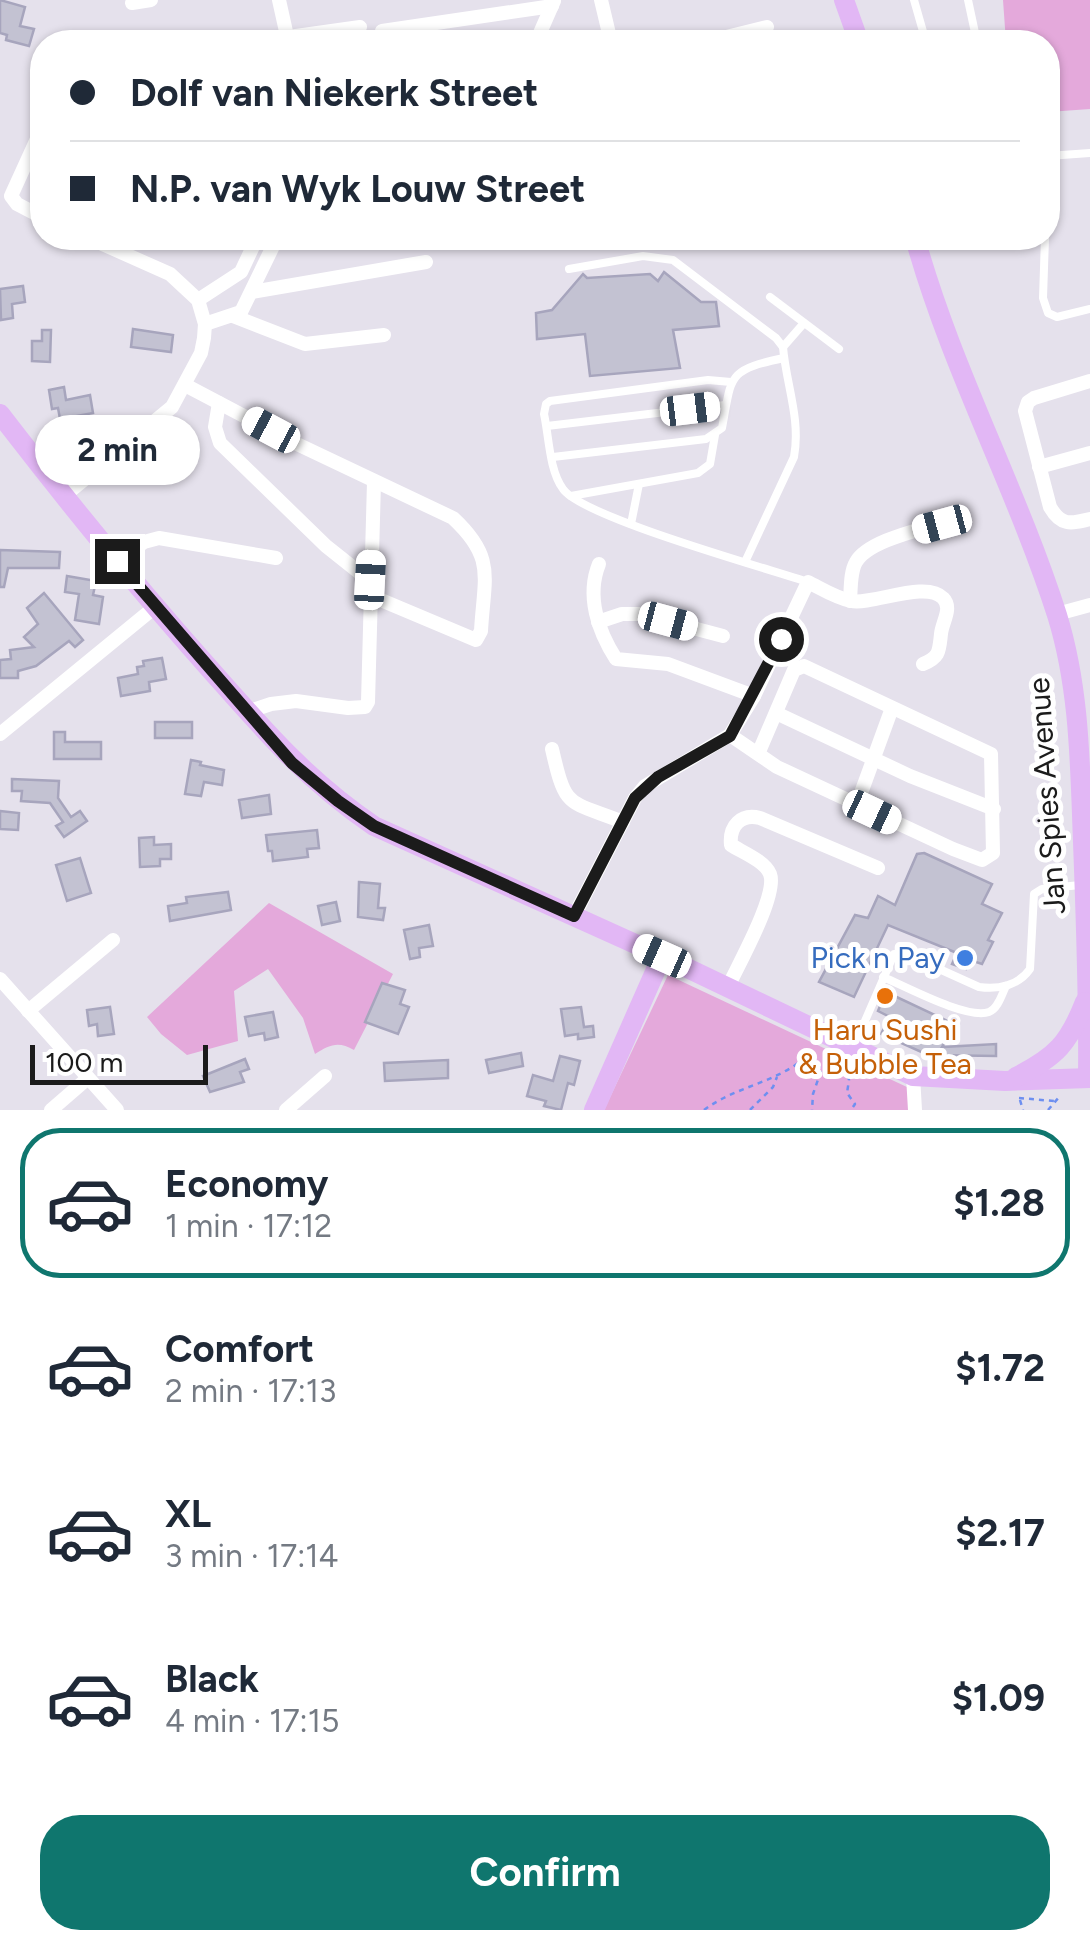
<!DOCTYPE html>
<html lang="en">
<head>
<meta charset="utf-8">
<style>
	:root { --surface:#fff; --page:#f6f6f7; --text:#1f2937; --muted:#747a83; --line:#e0e1e3; --accent:#0f766e }
	body { margin:0; font-family:Figtree,sans-serif; background:var(--page); color:var(--text); height:100vh; display:flex; flex-direction:column; font-size:38px; white-space:nowrap }
	* { box-sizing:border-box; margin:0 }
	p { font-size:32px; color:var(--muted) }
	.icon { flex:none; width:55px; height:55px; fill:none; stroke:currentColor; stroke-width:2; stroke-linecap:round; stroke-linejoin:round }
	.map { position:relative; height:1110px; overflow:hidden }
	.side { display:flex; flex-direction:column; background:var(--surface); flex:1 }
	.side>* { flex:none }
	.guide { position:absolute; left:30px; top:30px; width:1030px; height:220px; border-radius:40px; box-shadow:0 2px 8px #0004; display:grid; align-content:center; height:220px; padding:0 40px; background:var(--surface) }
	.scale { position:absolute; left:30px; bottom:25px; width:178px; box-sizing:border-box; padding-left:10px; border:5px solid #1b1b1b; border-top:0; font-size:28px; line-height:35px; white-space:nowrap; color:#1b1b1b; -webkit-text-stroke:8px #fff; paint-order:stroke }
	.end { position:absolute; width:45px; height:45px; margin:-22px; border:12px solid #1b1b1b; background:#fff; box-shadow:0 0 0 5px #fff }
	.from { border-radius:50% }
	.bubble { position:absolute; height:70px; border-radius:35px; background:var(--surface); box-shadow:0 2px 8px #0004; font-size:32px; font-weight:700; line-height:70px; text-align:center }
	.car { position:absolute; width:30px; height:60px; margin:-30px -15px; border-radius:12px; box-shadow:0 0 8px 2px #0007; background:linear-gradient(#fff 24%,#345 0 40%,#fff 0 76%,#345 0 86%,#fff 0) }
	.guide b { display:flex; align-items:center; gap:35px; height:95px; font-size:38px }
	.guide b+b { border-top:2px solid var(--line) }
	.guide i { width:25px; height:25px; background:var(--text) }
	ul { padding:18px 0 0; list-style:none }
	li { display:flex; align-items:center; gap:30px; height:150px; margin:0 20px 15px; padding:0 20px; border:5px solid transparent; border-radius:40px }
	li div { flex:1 }
	li b { display:block; font-size:38px }
	li em { font-style:normal; font-weight:700 }
	li.current { border-color:var(--accent) }
	li>.icon { width:90px; height:90px; stroke-width:1.5 }
	.button { display:flex; gap:20px; margin-top:auto; padding:20px 40px }
	.button a { flex:1; height:115px; border-radius:40px; background:var(--accent); color:#fff; font-size:40px; font-weight:700; line-height:115px; text-align:center }
	.map>svg:first-child { display:block }
</style>
</head>
<body>
<div class="map">
<svg width="1090" height="1110" viewBox="0 0 1090 1110">
	<rect width="100%" height="100%" fill="#e5e1ec"/>
	<g fill="#e4a9db">
		<polygon points="1003,0 1090,0 1090,109 1048,112 1048,42 1006,42"/>
		<path d="M269,903L393,974L354,1050C339,1041 330,1044 315,1054L303,1018L268,969L234,991L238,1041L187,1055L161,1034L147,1017Z"/>
		<polygon points="668,975 909,1088 909,1110 604,1110"/>
	</g>
	<g fill="#c3c2d2" stroke="#a7a5bd" stroke-width="2.5">
		<polygon points="0,0 25,7 20,26 34,29 29,46 6,40 7,35 0,33"/>
		<polygon points="664,272 701,302 716,302 719,326 673,330 680,368 590,376 585,334 537,339 536,313 552,310 583,274 587,278 650,274 658,281"/>
		<polygon points="23,286 25,302 12,304 13,318 1,320 0,289"/>
		<polygon points="133,329 173,335 171,352 131,347"/>
		<polygon points="42,330 51,330 50,362 32,361 32,341 42,341"/>
		<polygon points="64,387 66,400 90,395 93,413 77,416 78,421 61,424 58,408 52,409 49,390"/>
		<polygon points="0,550 60,552 59,568 8,568 4,587 0,587"/>
		<polygon points="67,576 96,581 93,595 103,597 99,624 75,620 79,594 65,592"/>
		<polygon points="44,593 83,640 75,647 69,641 36,666 18,671 18,678 0,678 0,660 11,659 10,650 34,647 24,637 38,624 27,608"/>
		<polygon points="162,658 166,679 149,682 150,691 121,696 118,678 138,674 137,667 144,666 143,661"/>
		<rect x="155" y="722" width="37" height="16"/>
		<polygon points="54,732 65,732 65,742 101,742 101,759 54,759"/>
		<polygon points="191,760 201,762 200,765 224,770 222,785 204,782 201,796 185,794"/>
		<polygon points="12,779 59,781 58,798 71,817 80,811 87,821 64,837 56,826 63,822 50,803 21,801 22,791 12,791"/>
		<polygon points="269,795 271,814 242,818 239,800"/>
		<polygon points="0,811 19,813 18,830 0,829"/>
		<polygon points="317,830 319,848 307,849 308,857 273,861 272,851 268,851 266,835"/>
		<polygon points="154,837 154,845 171,844 171,859 160,859 160,866 140,867 139,838"/>
		<polygon points="924,853 992,884 982,904 1002,913 988,940 993,942 982,964 970,960 966,969 952,964 957,953 888,925 854,997 819,982 855,915 868,918 878,896 895,905 917,854"/>
		<polygon points="80,858 91,893 67,901 56,865"/>
		<polygon points="359,882 380,884 378,908 385,908 383,920 358,917"/>
		<polygon points="228,892 231,910 170,921 168,906 187,903 186,897"/>
		<polygon points="336,902 340,921 322,925 318,906"/>
		<polygon points="429,925 433,946 419,948 420,957 410,959 404,930"/>
		<polygon points="382,983 405,990 400,1004 409,1007 398,1034 365,1022"/>
		<polygon points="886,992 956,1025 942,1047 996,1044 996,1056 928,1055 881,1034 890,1017 878,1011"/>
		<polygon points="110,1007 114,1034 98,1036 97,1024 89,1026 87,1010"/>
		<polygon points="581,1007 584,1027 593,1026 594,1037 578,1039 578,1034 565,1036 561,1009"/>
		<polygon points="273,1012 278,1037 265,1040 264,1033 249,1036 245,1017"/>
		<polygon points="521,1053 523,1066 489,1073 486,1060"/>
		<polygon points="560,1056 580,1061 574,1085 568,1083 561,1110 544,1106 546,1101 527,1096 533,1075 553,1081"/>
		<polygon points="245,1059 249,1069 240,1072 244,1082 210,1092 203,1076"/>
		<polygon points="448,1060 448,1078 385,1081 384,1063"/>
	</g>
	<g fill="none" stroke-linecap="round" stroke-linejoin="round">
		<g stroke="#6e8ff0" stroke-width="2.5" stroke-dasharray="5 5" stroke-linecap="butt">
			<polyline points="845,1066 849,1080 847,1093 855,1104 851,1110"/>
			<polyline points="1019,1098 1054,1101"/>
			<polyline points="1020,1100 1023,1110"/>
			<path d="M704,1110C736,1086 777,1083 807,1056L813,1064L822,1068L813,1094L812,1110"/>
			<polyline points="750,1110 773,1087 777,1077"/>
			<polyline points="1048,1110 1060,1096"/>
		</g>
		<g stroke="#fff" stroke-width="8">
			<polyline points="914,0 926,42"/>
			<polyline points="968,0 977,42"/>
			<polyline points="1048,156 1090,153"/>
			<polyline points="1045,238 1043,298 1048,313 1057,317 1090,309"/>
			<path d="M569,269L643,256L673,260L776,338L783,347C786,384 801,419 794,457L745,562"/>
			<polyline points="770,297 839,349"/>
			<polyline points="783,347 804,323"/>
			<path d="M731,382L708,380L550,401L546,404L544,414C549,436 549,470 563,489C582,517 766,568 808,582"/>
			<polyline points="547,426 725,405"/>
			<path d="M553,457L706,439L722,428C732,376 726,370 784,358"/>
			<polyline points="571,496 698,473 710,464 715,435"/>
			<polyline points="631,524 639,484"/>
			<path d="M883,977C905,986 967,1020 989,1012C998,1009 1002,994 1006,986"/>
			<path d="M855,1044L894,954H906L979,987C999,990 1019,985 1030,969L1034,894L1042,889L1080,885"/>
		</g>
		<g stroke="#fff" stroke-width="14">
			<polyline points="279,0 287,36"/>
			<polyline points="601,0 611,42"/>
			<polyline points="132,3 151,0"/>
			<polyline points="382,31 552,6"/>
			<polyline points="610,37 654,42"/>
			<polyline points="252,42 360,27"/>
			<polyline points="536,42 554,1"/>
			<polyline points="706,42 767,27"/>
			<polyline points="42,128 11,196 17,204 42,217"/>
			<polyline points="252,292 426,262"/>
			<polyline points="198,300 241,272 257,238"/>
			<polyline points="233,316 305,344 384,335"/>
			<polyline points="205,324 241,312 277,238"/>
			<path d="M1090,381L1034,398L1028,402L1025,411L1050,507C1061,526 1070,524 1090,519"/>
			<path d="M185,385L297,444L453,518C496,558 484,577 481,631L476,640L369,595"/>
			<polyline points="219,403 215,427 220,443 326,546 370,581"/>
			<polyline points="1039,467 1090,453"/>
			<polyline points="64,496 172,407 201,353 204,338 205,324 198,300 170,274 89,238"/>
			<polyline points="117,561 144,542 159,538 276,558"/>
			<path d="M599,564C586,596 598,631 616,659L668,664L754,696"/>
			<path d="M850,601C851,589 850,572 856,562C868,541 919,530 941,523"/>
			<polyline points="1057,614 1090,605"/>
			<polyline points="598,622 622,614 640,614 723,636"/>
			<polyline points="247,712 271,704 296,701 348,708 365,707 368,702 374,482"/>
			<polyline points="776,713 910,776 994,809"/>
			<polyline points="0,734 155,607"/>
			<polyline points="730,735 777,767 953,849 982,860 993,853 991,754 804,666 794,670 758,754"/>
			<path d="M552,749C566,810 567,800 623,822"/>
			<polyline points="857,804 892,708"/>
			<path d="M574,916L635,798L645,786L730,735L754,696L808,582C822,589 836,598 851,601C873,605 926,580 943,598C953,608 942,622 941,634C939,651 940,657 923,664"/>
			<polyline points="0,979 117,1110"/>
			<path d="M728,987C738,965 778,895 770,874C765,861 742,852 731,845C729,826 741,813 760,818L878,868"/>
			<polyline points="28,1011 113,940"/>
			<polyline points="913,1076 915,1110"/>
			<polyline points="51,1110 88,1078"/>
			<polyline points="286,1110 325,1076"/>
		</g>
		<g stroke="#e2b7f5" stroke-width="20">
			<polyline points="844,0 859,42"/>
			<path d="M915,238C951,368 1016,487 1057,615C1080,689 1080,766 1083,842C1086,920 1089,999 1088,1078"/>
			<path d="M0,414C67,501 136,586 209,668C263,729 306,780 374,826L662,956L913,1076L1005,1081L1090,1078"/>
			<path d="M1016,1077C1056,1057 1069,1043 1085,1002"/>
			<polyline points="594,1110 662,956"/>
		</g>
	</g>
	<g fill="none" stroke-linecap="round" stroke-linejoin="round">
		<polyline stroke="#1b1b1b" stroke-width="12" points="117,561 292,763 338,801 374,826 574,916 635,798 658,777 730,736 781,639"/>
	</g>
	<circle fill="#3f7fe0" stroke="#fff" stroke-width="4" cx="965" cy="958" r="10"/>
	<circle fill="#e8710a" stroke="#fff" stroke-width="4" cx="885" cy="996" r="10"/>
	<g text-anchor="middle" stroke-width="10" stroke-linejoin="round" paint-order="stroke">
		<g font-size="30" fill="#1b1b1b" stroke="#fff">
			<text transform="translate(1047 796) rotate(-94)" y="10">Jan Spies Avenue</text>
		</g>
		<g font-size="30" fill="#366cbe" stroke="#fff" text-anchor="end">
			<text x="945" y="968">Pick n Pay</text>
		</g>
		<g font-size="30" fill="#c56008" stroke="#fff">
			<text x="885" y="1040">Haru Sushi<tspan x="885" dy="34">&amp; Bubble Tea</tspan></text>
		</g>
	</g>
</svg>
<div class="scale">100 m</div>
<i class="end from" style="left:781px;top:639px"></i>
<i class="end" style="left:117px;top:561px"></i>
<div class="bubble" style="left:35px;top:415px;width:165px">2 min</div>
<i class="car" style="left:690px;top:409px;rotate:83deg"></i>
<i class="car" style="left:271px;top:430px;rotate:298deg"></i>
<i class="car" style="left:942px;top:524px;rotate:255deg"></i>
<i class="car" style="left:370px;top:580px;rotate:3deg"></i>
<i class="car" style="left:668px;top:621px;rotate:105deg"></i>
<i class="car" style="left:872px;top:812px;rotate:115deg"></i>
<i class="car" style="left:662px;top:956px;rotate:294deg"></i>
<div class="guide">
<b><i class="from"></i>Dolf van Niekerk Street</b>
<b><i></i>N.P. van Wyk Louw Street</b>
</div>
</div>
<section class="side">
<ul>
<li class="current"><svg class="icon" aria-label="car" viewBox="0 0 24 24"><path d="M5 17H2v-5l4-1 3-4h7l3 4 3 1v5h-3M9 17h6M6 11h13"/><circle cx="7" cy="17" r="2"/><circle cx="17" cy="17" r="2"/></svg><div><b>Economy</b><p>1 min · 17:12</p></div><em>$1.28</em></li>
<li><svg class="icon" aria-label="car" viewBox="0 0 24 24"><path d="M5 17H2v-5l4-1 3-4h7l3 4 3 1v5h-3M9 17h6M6 11h13"/><circle cx="7" cy="17" r="2"/><circle cx="17" cy="17" r="2"/></svg><div><b>Comfort</b><p>2 min · 17:13</p></div><em>$1.72</em></li>
<li><svg class="icon" aria-label="car" viewBox="0 0 24 24"><path d="M5 17H2v-5l4-1 3-4h7l3 4 3 1v5h-3M9 17h6M6 11h13"/><circle cx="7" cy="17" r="2"/><circle cx="17" cy="17" r="2"/></svg><div><b>XL</b><p>3 min · 17:14</p></div><em>$2.17</em></li>
<li><svg class="icon" aria-label="car" viewBox="0 0 24 24"><path d="M5 17H2v-5l4-1 3-4h7l3 4 3 1v5h-3M9 17h6M6 11h13"/><circle cx="7" cy="17" r="2"/><circle cx="17" cy="17" r="2"/></svg><div><b>Black</b><p>4 min · 17:15</p></div><em>$1.09</em></li>
</ul>
<div class="button"><a>Confirm</a></div>
</section>
</body>
</html>
